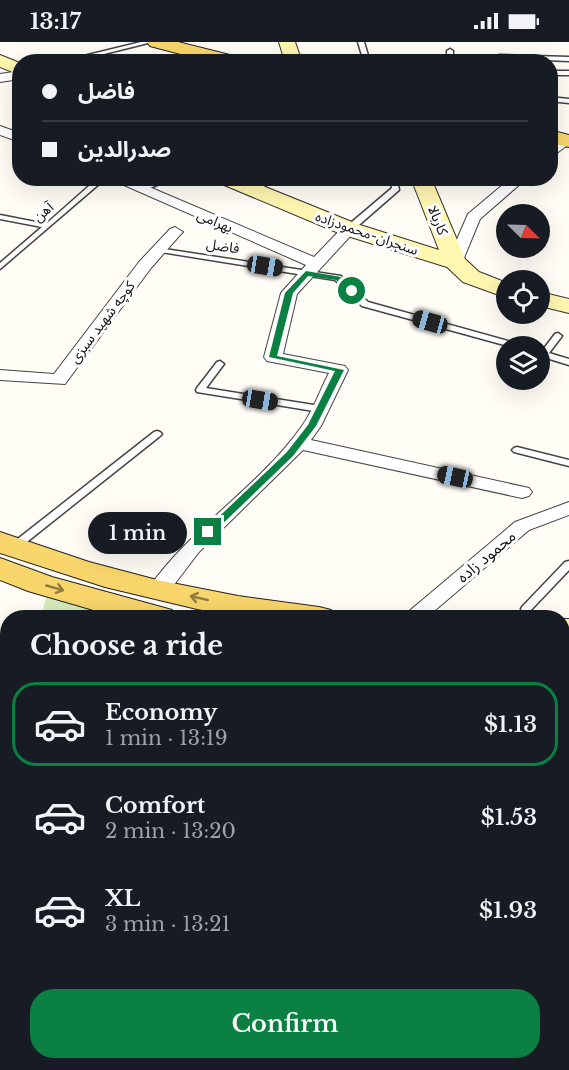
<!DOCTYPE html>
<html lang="en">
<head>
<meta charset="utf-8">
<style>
	:root { --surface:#171b24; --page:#242831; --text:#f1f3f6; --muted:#9ea1a6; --line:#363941; --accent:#0b8043 }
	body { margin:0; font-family:"Libre Baskerville","Noto Sans Arabic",serif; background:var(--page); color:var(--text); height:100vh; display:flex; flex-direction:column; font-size:22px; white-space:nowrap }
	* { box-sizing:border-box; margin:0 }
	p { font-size:20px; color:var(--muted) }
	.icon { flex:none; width:33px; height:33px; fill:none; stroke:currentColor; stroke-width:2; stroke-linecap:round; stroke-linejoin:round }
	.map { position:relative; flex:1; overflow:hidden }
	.sheet { position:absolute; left:0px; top:568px; width:570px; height:460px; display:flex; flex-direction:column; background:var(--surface); border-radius:24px 24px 0 0; box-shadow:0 6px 24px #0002 }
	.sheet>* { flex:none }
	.hud { position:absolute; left:12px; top:12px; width:546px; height:132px; border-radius:24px; box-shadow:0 6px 24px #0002; display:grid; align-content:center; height:132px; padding:0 30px; background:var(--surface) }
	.needle { width:39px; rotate:113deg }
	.buttons { position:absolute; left:496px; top:162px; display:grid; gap:12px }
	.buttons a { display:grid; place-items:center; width:54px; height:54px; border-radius:50%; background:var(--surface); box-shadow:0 6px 24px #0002; font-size:30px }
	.end { position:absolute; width:27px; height:27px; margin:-14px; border:8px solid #0b8043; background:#fff; box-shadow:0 0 0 3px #fff }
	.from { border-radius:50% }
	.bubble { position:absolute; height:42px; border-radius:21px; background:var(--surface); box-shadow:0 6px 24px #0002; font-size:20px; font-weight:600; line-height:42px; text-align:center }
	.car { position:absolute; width:18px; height:36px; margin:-18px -9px; border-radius:8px; box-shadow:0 0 4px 2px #0007; background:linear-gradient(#222 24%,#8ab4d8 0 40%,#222 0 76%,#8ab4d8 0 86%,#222 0) }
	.hud b { display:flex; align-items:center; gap:21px; height:57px; font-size:22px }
	.hud b+b { border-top:2px solid var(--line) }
	.hud i { width:15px; height:15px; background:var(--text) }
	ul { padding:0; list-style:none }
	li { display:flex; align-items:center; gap:18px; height:84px; margin:0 12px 9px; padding:0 18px; border:3px solid transparent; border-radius:24px }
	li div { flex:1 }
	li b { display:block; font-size:22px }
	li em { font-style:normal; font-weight:600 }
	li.current { border-color:var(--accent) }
	li>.icon { width:54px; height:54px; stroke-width:1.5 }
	h2 { padding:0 30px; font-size:27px; line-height:72px }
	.primary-button { display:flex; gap:12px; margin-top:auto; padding:12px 30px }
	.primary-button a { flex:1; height:69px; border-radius:24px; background:var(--accent); color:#fff; font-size:24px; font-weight:600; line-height:69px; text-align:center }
	.status { display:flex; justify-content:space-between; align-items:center; height:42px; padding:0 30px; background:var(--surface); direction:ltr }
	.status svg { height:16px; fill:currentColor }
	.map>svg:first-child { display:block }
</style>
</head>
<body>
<div class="status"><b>13:17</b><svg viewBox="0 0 49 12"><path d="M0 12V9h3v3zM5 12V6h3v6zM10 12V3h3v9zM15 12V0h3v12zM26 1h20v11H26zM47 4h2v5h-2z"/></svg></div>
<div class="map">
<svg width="569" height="1028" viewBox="0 0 569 1028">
	<rect width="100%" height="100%" fill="#fffdf5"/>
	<polygon fill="#d5ebbd" points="47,552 139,576 41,576"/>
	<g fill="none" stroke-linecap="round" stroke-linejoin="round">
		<g fill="#b9e0f7" fill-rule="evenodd">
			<rect x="562" y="679" width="7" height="28"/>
			<polygon points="8,734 8,766 0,768 0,736"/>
		</g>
		<g stroke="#444" stroke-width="3">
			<g id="lane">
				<polygon points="141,0 152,0 72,20 59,20"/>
				<polygon points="358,0 364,0 370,20 364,20"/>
				<polygon points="450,7 453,9 453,20 447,20 447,9"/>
				<polygon points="499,13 569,15 569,19 497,16 496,15"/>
				<rect x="550" y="29" width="19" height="4"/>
				<polygon points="550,55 569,57 569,61 550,59"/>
				<polygon points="98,136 106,136 0,227 0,221 42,185 0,177 0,173 46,182"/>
				<polygon points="162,136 173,136 143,149 136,147"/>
				<polygon points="266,136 275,136 257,150 251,150 251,146"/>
				<polygon points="390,136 397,136 399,148 352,189 346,189 346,185 392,146"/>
				<polygon points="158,206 341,234 368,260 519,302 520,304 508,304 362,264 335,238 161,210 158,210"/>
				<polygon points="558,291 562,294 549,311 569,317 569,323 540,314 540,308 542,309 555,292"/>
				<polygon points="220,319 224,322 206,346 320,364 325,367 320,370 197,350 196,348 197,346 217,320"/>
				<polygon points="157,389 160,390 162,392 160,394 18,507 10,507 9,505 10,503 154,390"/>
				<polygon points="517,405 569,418 569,424 514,410 512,408 514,406"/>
				<polygon points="569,519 569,528 530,569 522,569 521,567 522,565 565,520"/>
			</g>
		</g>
		<g stroke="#444" stroke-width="2">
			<g id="street">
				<polygon points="20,29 20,37 0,40 0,32"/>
				<polygon points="0,84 20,91 20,100 0,93"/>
				<polygon points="561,95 569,95 569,102 550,116 550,104"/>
				<path d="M108,136H128L314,215L344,184H354L357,187L354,190L297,252L283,312L345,324L348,328L321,384L311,398L529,446L532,450L529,454L522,456L303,408L199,510L167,552H151L148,547C191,485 259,445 302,384C313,369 320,348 329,331L267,319L264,315L281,251L306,223Z"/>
				<polygon points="511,136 527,136 480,177 461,223 449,223 447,220 468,172"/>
				<polygon points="175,185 183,190 180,193 151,226 65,342 0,338 0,328 54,332 139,220 170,187"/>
				<polygon points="569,460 569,473 529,488 426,576 401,576 515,480"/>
				<polygon points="8,656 8,674 0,676 0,658"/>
				<polygon points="8,858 8,880 0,883 0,860"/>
			</g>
		</g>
		<g stroke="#333" stroke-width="2">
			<g id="secondary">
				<polygon points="279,0 295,0 302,20 285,20"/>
				<polygon points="0,13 20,21 20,33 0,25"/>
				<polygon points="214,136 243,136 357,182 439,208 411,136 431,136 465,217 479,230 507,241 507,256 463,240 447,225 341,192 217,140"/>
				<polygon points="540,250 569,257 569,271 540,264"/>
				<rect x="562" y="577" width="7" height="20"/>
				<polygon points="562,756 569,758 569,784 562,782"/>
			</g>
		</g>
		<g stroke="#222" stroke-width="2">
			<g id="primary">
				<polygon points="147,0 178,0 242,16 244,20 211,20 150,4"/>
				<polygon points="550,88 569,93 569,105 550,101"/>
				<polygon points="0,490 89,520 157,538 238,554 319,565 331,568 336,576 245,576 197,567 105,545 0,511"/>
				<polygon points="0,516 52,535 172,568 177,576 121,576 28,549 0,538"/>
			</g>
		</g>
		<g stroke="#222" stroke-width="2">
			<g id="highway">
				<polygon points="562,601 569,602 569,624 562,623"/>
				<polygon points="562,725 569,726 569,754 562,753"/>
				<polygon points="8,805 8,837 0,840 0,807"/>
			</g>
		</g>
		<use href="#lane" fill="#fff" fill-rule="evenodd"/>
		<use href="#street" fill="#fff" fill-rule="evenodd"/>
		<use href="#secondary" fill="#fff6b0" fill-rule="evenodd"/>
		<use href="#primary" fill="#f9d66b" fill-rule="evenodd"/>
		<use href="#highway" fill="#f5a25d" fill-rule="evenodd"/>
	</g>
	<defs><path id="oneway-shaft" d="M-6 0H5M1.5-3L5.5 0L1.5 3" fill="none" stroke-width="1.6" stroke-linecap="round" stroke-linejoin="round" transform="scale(1.5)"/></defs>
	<g stroke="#917d42">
		<use href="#oneway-shaft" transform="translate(55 546) rotate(16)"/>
		<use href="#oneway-shaft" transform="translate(199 556) rotate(-167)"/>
	</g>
	<polygon fill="#0b8043" points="306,229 341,235 355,249 349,251 336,238 308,234 293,251 277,314 344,328 316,384 293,414 212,492 205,492 205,488 287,410 308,383 335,329 269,315 285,251"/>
	<g text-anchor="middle" stroke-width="6" stroke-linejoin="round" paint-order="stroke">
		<g font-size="14" fill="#111" stroke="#fff">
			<text transform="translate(43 170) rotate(-41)" y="5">آهن</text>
			<text transform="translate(438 178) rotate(68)" y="5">کاربالا</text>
			<text transform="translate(215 179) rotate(23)" y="5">بهرامی</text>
			<text transform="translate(367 191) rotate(19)" y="5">سنجران-محمودزاده</text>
			<text transform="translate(223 204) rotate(9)" y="5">فاضل</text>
			<text transform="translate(102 280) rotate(-53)" y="5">کوچه شهید سبزی</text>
		</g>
		<g font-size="16" fill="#111" stroke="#fff">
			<text transform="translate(486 514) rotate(-40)" y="6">محمود زاده</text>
		</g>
	</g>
</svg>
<div class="buttons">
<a><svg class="needle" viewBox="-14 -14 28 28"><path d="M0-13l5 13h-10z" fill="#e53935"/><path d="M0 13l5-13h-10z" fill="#9ea1a6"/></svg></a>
<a><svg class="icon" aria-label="locate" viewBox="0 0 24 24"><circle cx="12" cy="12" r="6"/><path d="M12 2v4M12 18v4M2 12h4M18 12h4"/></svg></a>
<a><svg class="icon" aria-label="layers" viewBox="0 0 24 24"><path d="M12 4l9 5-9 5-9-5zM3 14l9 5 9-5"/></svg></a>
</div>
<i class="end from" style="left:352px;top:249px"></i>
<i class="end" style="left:208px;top:490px"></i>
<div class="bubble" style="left:88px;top:470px;width:99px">1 min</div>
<i class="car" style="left:265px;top:224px;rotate:99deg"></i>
<i class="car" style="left:430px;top:280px;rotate:286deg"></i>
<i class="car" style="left:260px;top:358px;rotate:99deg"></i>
<i class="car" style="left:455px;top:435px;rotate:282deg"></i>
<div class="hud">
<b><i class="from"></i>فاضل</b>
<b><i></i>صدرالدین</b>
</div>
<section class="sheet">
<h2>Choose a ride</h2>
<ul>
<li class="current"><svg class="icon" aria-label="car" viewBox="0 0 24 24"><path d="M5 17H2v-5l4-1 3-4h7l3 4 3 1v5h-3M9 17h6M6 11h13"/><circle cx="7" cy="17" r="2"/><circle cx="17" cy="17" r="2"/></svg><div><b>Economy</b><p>1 min · 13:19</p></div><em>$1.13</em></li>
<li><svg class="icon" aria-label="car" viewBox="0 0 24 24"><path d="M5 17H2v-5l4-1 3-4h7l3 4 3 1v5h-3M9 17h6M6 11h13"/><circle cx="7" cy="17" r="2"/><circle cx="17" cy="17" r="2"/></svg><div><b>Comfort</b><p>2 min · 13:20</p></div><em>$1.53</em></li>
<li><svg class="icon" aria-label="car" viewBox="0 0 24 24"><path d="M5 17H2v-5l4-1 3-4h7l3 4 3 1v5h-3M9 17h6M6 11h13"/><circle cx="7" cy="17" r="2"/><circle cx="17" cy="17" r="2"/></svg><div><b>XL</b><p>3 min · 13:21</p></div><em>$1.93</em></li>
</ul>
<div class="primary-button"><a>Confirm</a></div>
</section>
</div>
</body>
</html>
